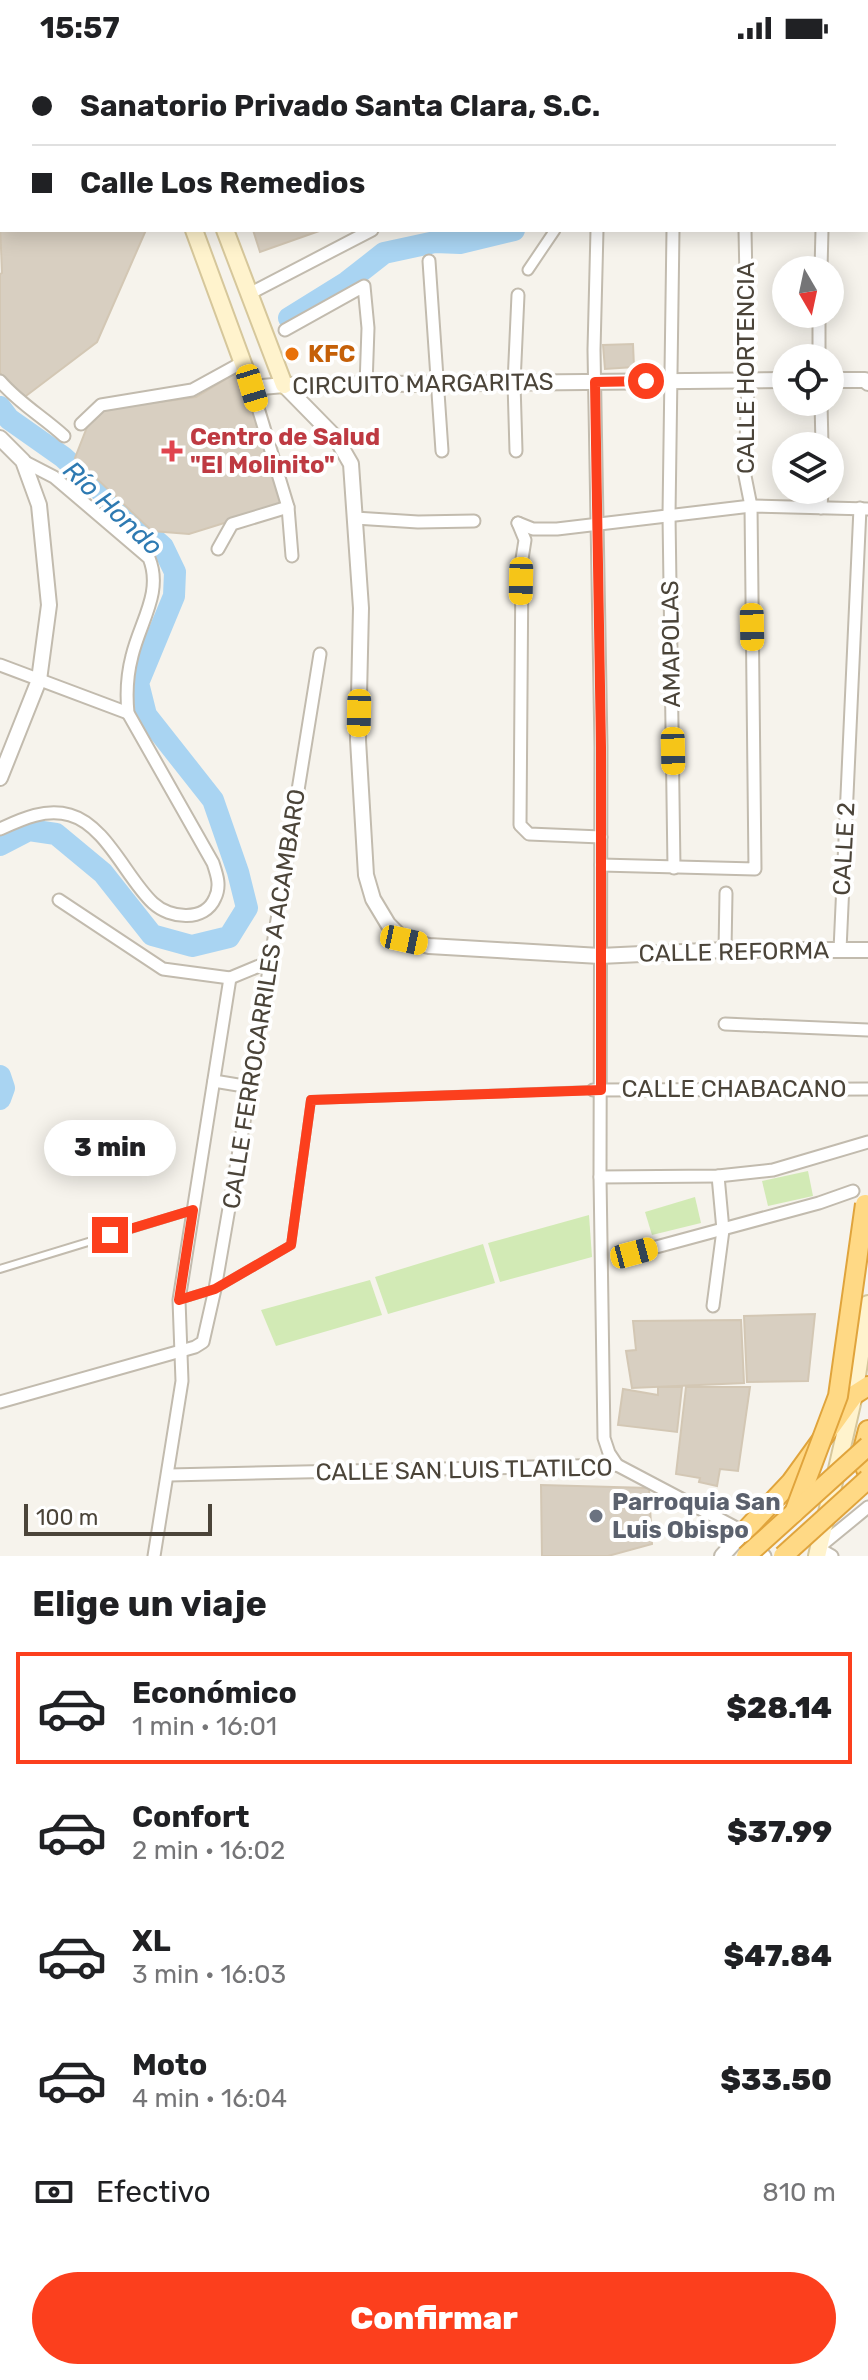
<!DOCTYPE html>
<html lang="es">
<head>
<meta charset="utf-8">
<style>
	:root { --surface:#fff; --page:#f2f2f2; --text:#202124; --muted:#757577; --line:#e0e0e0; --accent:#fc3f1d }
	body { margin:0; font-family:Rubik,sans-serif; background:var(--page); color:var(--text); height:100vh; display:flex; flex-direction:column; font-size:30px; white-space:nowrap }
	* { box-sizing:border-box; margin:0 }
	p { font-size:26px; color:var(--muted) }
	.icon { flex:none; width:44px; height:44px; fill:none; stroke:currentColor; stroke-width:2; stroke-linecap:round; stroke-linejoin:round }
	.map { position:relative; height:1500px; overflow:hidden }
	.drawer { display:flex; flex-direction:column; background:var(--surface); flex:1 }
	.drawer>* { flex:none }
	.banner { position:absolute; left:0px; top:0px; width:868px; height:176px; box-shadow:0 4px 20px #0003; display:grid; align-content:center; height:176px; padding:0 32px; background:var(--surface) }
	.needle { width:52px; rotate:171deg }
	.buttons { position:absolute; left:772px; top:200px; display:grid; gap:16px }
	.buttons a { display:grid; place-items:center; width:72px; height:72px; border-radius:50%; background:var(--surface); box-shadow:0 4px 20px #0003; font-size:40px }
	.scale { position:absolute; left:24px; bottom:20px; width:188px; box-sizing:border-box; padding-left:8px; border:4px solid #4b4439; border-top:0; font-size:22px; line-height:28px; white-space:nowrap; color:#4b4439; -webkit-text-stroke:6px #fff; paint-order:stroke }
	.end { position:absolute; width:36px; height:36px; margin:-18px; border:10px solid #fc3f1d; background:#fff; box-shadow:0 0 0 4px #fff }
	.from { border-radius:50% }
	.bubble { position:absolute; height:56px; border-radius:28px; background:var(--surface); box-shadow:0 4px 20px #0003; font-size:26px; font-weight:800; line-height:56px; text-align:center }
	.car { position:absolute; width:24px; height:48px; margin:-24px -12px; border-radius:10px; box-shadow:0 0 6px 2px #0007; background:linear-gradient(#f5c518 24%,#345 0 40%,#f5c518 0 76%,#345 0 86%,#f5c518 0) }
	.banner b { display:flex; align-items:center; gap:28px; height:76px; font-size:30px }
	.banner b+b { border-top:2px solid var(--line) }
	.banner i { width:20px; height:20px; background:var(--text) }
	ul { padding:0; list-style:none }
	li { display:flex; align-items:center; gap:24px; height:112px; margin:0 16px 12px; padding:0 16px; border:4px solid transparent; border-radius:0px }
	li div { flex:1 }
	li b { display:block; font-size:30px }
	li em { font-style:normal; font-weight:800 }
	li.active { border-color:var(--accent) }
	li>.icon { width:72px; height:72px; stroke-width:1.5 }
	h2 { padding:0 32px; font-size:36px; line-height:96px }
	.pay { display:flex; align-items:center; gap:20px; height:88px; padding:0 32px; font-size:30px }
	.pay p { margin-inline-start:auto }
	.button { display:flex; gap:16px; margin-top:auto; padding:16px 32px }
	.button a { flex:1; height:92px; border-radius:48px; background:var(--accent); color:#fff; font-size:32px; font-weight:800; line-height:92px; text-align:center }
	.status { display:flex; justify-content:space-between; align-items:center; height:56px; padding:0 40px; background:var(--surface); direction:ltr }
	.status svg { height:22px; fill:currentColor }
	.map>svg:first-child { display:block }
</style>
</head>
<body>
<div class="status"><b>15:57</b><svg viewBox="0 0 49 12"><path d="M0 12V9h3v3zM5 12V6h3v6zM10 12V3h3v9zM15 12V0h3v12zM26 1h20v11H26zM47 4h2v5h-2z"/></svg></div>
<div class="map">
<svg width="868" height="1500" viewBox="0 0 868 1500">
	<rect width="100%" height="100%" fill="#f6f3ec"/>
	<g fill="#d2eab5">
		<polygon points="808,1115 813,1140 768,1150 762,1125"/>
		<polygon points="695,1141 701,1167 652,1179 645,1156"/>
		<polygon points="589,1159 592,1201 500,1226 488,1187"/>
		<polygon points="483,1188 495,1227 388,1258 375,1221"/>
		<polygon points="370,1224 382,1259 276,1290 261,1254"/>
	</g>
	<g fill="none" stroke-linecap="round" stroke-linejoin="round">
		<g stroke="#a9d4f2" stroke-width="22">
			<polyline points="688,2 689,0"/>
			<polyline points="289,262 347,226 384,197 435,186 460,187 514,174"/>
			<polyline points="0,351 9,363 63,401 163,491 175,516 174,540 138,627 146,659 213,744 238,816 247,852 229,881 192,890 152,879 103,817 56,778 29,774 0,789"/>
			<polyline points="0,1020 4,1032 0,1043"/>
		</g>
	</g>
	<g fill="#d8cfc1" stroke="#d3c7b4" stroke-width="2">
		<polygon points="0,168 2,174 146,174 97,286 22,343 0,317 0,218 2,217"/>
		<polygon points="253,174 322,174 260,196"/>
		<polygon points="633,288 634,311 605,313 603,289"/>
		<polygon points="241,314 282,449 189,478 152,475 75,402 91,361 102,354 196,341"/>
		<polygon points="815,1258 808,1325 747,1326 744,1260"/>
		<polygon points="741,1264 744,1327 632,1332 626,1295 636,1294 633,1265"/>
		<polygon points="658,1331 682,1331 677,1376 618,1369 623,1333 658,1339"/>
		<polygon points="686,1331 750,1331 738,1415 720,1413 717,1430 699,1426 700,1422 676,1418"/>
		<polygon points="541,1429 649,1432 652,1488 608,1500 542,1500"/>
	</g>
	<g fill="none" stroke-linecap="round" stroke-linejoin="round">
		<g stroke="#c2bbae" stroke-width="10">
			<g id="service">
				<polyline points="0,1213 193,1154"/>
				<polyline points="179,1244 215,1233 291,1189 311,1044 593,1034"/>
			</g>
		</g>
		<g stroke="#c2bbae" stroke-width="13">
			<g id="pedestrian">
				<polyline points="509,0 510,2"/>
				<polyline points="528,214 555,174"/>
			</g>
		</g>
		<g stroke="#c2bbae" stroke-width="15">
			<g id="minor">
				<polyline points="348,0 348,2"/>
				<polyline points="745,0 745,2"/>
				<polyline points="820,0 820,2"/>
				<polyline points="246,2 247,0"/>
				<polyline points="638,2 640,0"/>
				<polyline points="732,2 734,0"/>
				<polyline points="0,159 2,161"/>
				<polyline points="597,174 594,294 601,691 600,1121 604,1382 609,1397 617,1409"/>
				<polyline points="673,174 669,459 674,812"/>
				<polyline points="429,205 442,395"/>
				<polyline points="821,214 822,174"/>
				<polyline points="249,238 372,174"/>
				<polyline points="285,274 364,230 368,272 366,329"/>
				<polyline points="819,302 819,258"/>
				<path d="M0,325C20,348 42,360 64,380"/>
				<polyline points="252,332 288,451 292,500"/>
				<polyline points="821,346 822,390"/>
				<polyline points="81,368 101,349 192,334 243,306"/>
				<polyline points="516,395 514,327 518,239"/>
				<polyline points="821,452 822,434"/>
				<polyline points="355,462 418,466 474,465"/>
				<polyline points="518,467 525,484 522,503 520,769 529,778 601,781"/>
				<polyline points="518,467 533,473 557,473 751,450 868,453"/>
				<polyline points="218,493 232,468 288,451"/>
				<polyline points="0,609 128,657"/>
				<path d="M0,773C22,763 45,752 70,759C106,769 127,823 153,847C170,863 205,866 215,842C221,830 217,819 213,807L128,657C126,637 127,619 132,600C140,566 163,536 149,502L54,421L23,405"/>
				<polyline points="601,809 755,813 751,450 745,420 748,324 745,174"/>
				<polyline points="59,844 163,913 230,922 271,905"/>
				<polyline points="725,894 726,837"/>
				<polyline points="840,894 860,452"/>
				<polyline points="725,968 868,974"/>
				<polyline points="214,1025 250,1031"/>
				<polyline points="593,1034 868,1033"/>
				<polyline points="600,1121 718,1120 773,1114 868,1086"/>
				<polyline points="634,1197 819,1147 853,1135"/>
				<polyline points="713,1250 723,1174 718,1120"/>
				<polyline points="0,1346 195,1291 203,1286 215,1233 250,1031 320,598"/>
				<polyline points="169,1419 617,1409 744,1476 765,1500"/>
				<polyline points="154,1500 182,1325 179,1244 230,922"/>
				<polyline points="832,1500 818,1492 868,1451"/>
			</g>
		</g>
		<g stroke="#c2bbae" stroke-width="18">
			<g id="tertiary">
				<polyline points="830,324 865,324 868,327"/>
				<polyline points="284,329 336,382 351,408 361,552 358,684 366,819 373,843 388,868 404,884 429,890 600,900 725,894 868,894"/>
				<polyline points="252,332 284,329 786,324"/>
				<polyline points="0,382 23,405 39,449 49,549 39,624 0,722"/>
				<polyline points="722,1500 744,1476"/>
			</g>
		</g>
		<g stroke="#d6c79b" stroke-width="20">
			<g id="secondary">
				<polyline points="134,0 134,2"/>
				<polyline points="163,0 164,2"/>
				<polyline points="5,2 8,0"/>
				<polyline points="328,2 335,0"/>
				<polyline points="194,174 252,332"/>
				<polyline points="225,174 284,329"/>
				<polyline points="817,1500 854,1339 868,1248"/>
			</g>
		</g>
		<g stroke="#e0a43c" stroke-width="22">
			<g id="trunk">
				<polyline points="868,1374 861,1401 868,1418"/>
				<polyline points="744,1476 791,1426 854,1339 868,1330"/>
			</g>
		</g>
		<use href="#service" stroke="#fff" stroke-width="6"/>
		<use href="#pedestrian" stroke="#fff" stroke-width="9"/>
		<use href="#minor" stroke="#fff" stroke-width="11"/>
		<use href="#tertiary" stroke="#fff" stroke-width="14"/>
		<use href="#secondary" stroke="#fff3cd" stroke-width="16"/>
		<use href="#trunk" stroke="#ffd985" stroke-width="18"/>
		<g stroke="#e0a43c" stroke-width="22" stroke-linecap="butt">
			<g id="trunk-bridge">
				<polyline points="794,1457 838,1340 865,1148"/>
				<polyline points="746,1500 868,1390"/>
				<polyline points="783,1500 868,1423"/>
			</g>
		</g>
		<use href="#trunk-bridge" stroke="#ffd985" stroke-width="18"/>
	</g>
	<g fill="none" stroke-linecap="round" stroke-linejoin="round">
		<polyline stroke="#fc3f1d" stroke-width="10" points="110,1179 193,1154 179,1244 215,1233 291,1189 311,1044 601,1034 601,691 595,326 646,325"/>
	</g>
	<circle fill="#e8710a" stroke="#fff" stroke-width="3" cx="292" cy="298" r="8"/>
	<path fill="#e0444e" stroke="#fff" stroke-width="3" d="M168 383h8v8h8v8h-8v8h-8v-8h-8v-8h8z"/>
	<circle fill="#6b7280" stroke="#fff" stroke-width="3" cx="596" cy="1460" r="8"/>
	<g text-anchor="middle" stroke-width="8" stroke-linejoin="round" paint-order="stroke">
		<g font-size="24" font-weight="bold" fill="#c56008" stroke="#fff" text-anchor="start">
			<text x="308" y="306">KFC</text>
		</g>
		<g font-size="24" fill="#4b4439" stroke="#fff">
			<text transform="translate(746 312) rotate(-90)" y="8">CALLE HORTENCIA</text>
			<text transform="translate(423 328) rotate(-1)" y="8">CIRCUITO MARGARITAS</text>
			<text transform="translate(671 588) rotate(-91)" y="8">AMAPOLAS</text>
			<text transform="translate(844 793) rotate(-87)" y="8">CALLE 2</text>
			<text transform="translate(734 896) rotate(-1)" y="8">CALLE REFORMA</text>
			<text transform="translate(264 943) rotate(-81)" y="8">CALLE FERROCARRILES A ACAMBARO</text>
			<text x="734" y="1041">CALLE CHABACANO</text>
			<text transform="translate(464 1414) rotate(-1)" y="8">CALLE SAN LUIS TLATILCO</text>
		</g>
		<g font-size="24" font-weight="bold" fill="#be3a42" stroke="#fff" text-anchor="start">
			<text x="190" y="389">Centro de Salud<tspan x="190" dy="28">"El Molinito"</tspan></text>
		</g>
		<g font-size="24" font-weight="bold" fill="#5b616d" stroke="#fff" text-anchor="start">
			<text x="612" y="1454">Parroquia San<tspan x="612" dy="28">Luis Obispo</tspan></text>
		</g>
		<g font-size="26" font-style="italic" fill="#2e7ab2" stroke="#fff">
			<text transform="translate(113 452) rotate(43)" y="9">Río Hondo</text>
		</g>
	</g>
</svg>
<div class="buttons">
<a><svg class="needle" viewBox="-14 -14 28 28"><path d="M0-13l5 13h-10z" fill="#e53935"/><path d="M0 13l5-13h-10z" fill="#757577"/></svg></a>
<a><svg class="icon" aria-label="locate" viewBox="0 0 24 24"><circle cx="12" cy="12" r="6"/><path d="M12 2v4M12 18v4M2 12h4M18 12h4"/></svg></a>
<a><svg class="icon" aria-label="layers" viewBox="0 0 24 24"><path d="M12 4l9 5-9 5-9-5zM3 14l9 5 9-5"/></svg></a>
</div>
<div class="scale">100 m</div>
<i class="end from" style="left:646px;top:325px"></i>
<i class="end" style="left:110px;top:1179px"></i>
<div class="bubble" style="left:44px;top:1064px;width:132px">3 min</div>
<i class="car" style="left:252px;top:332px;rotate:163deg"></i>
<i class="car" style="left:521px;top:525px;rotate:181deg"></i>
<i class="car" style="left:752px;top:571px;rotate:179deg"></i>
<i class="car" style="left:359px;top:657px;rotate:181deg"></i>
<i class="car" style="left:673px;top:695px;rotate:179deg"></i>
<i class="car" style="left:404px;top:884px;rotate:102deg"></i>
<i class="car" style="left:634px;top:1197px;rotate:75deg"></i>
<div class="banner">
<b><i class="from"></i>Sanatorio Privado Santa Clara, S.C.</b>
<b><i></i>Calle Los Remedios</b>
</div>
</div>
<section class="drawer">
<h2>Elige un viaje</h2>
<ul>
<li class="active"><svg class="icon" aria-label="car" viewBox="0 0 24 24"><path d="M5 17H2v-5l4-1 3-4h7l3 4 3 1v5h-3M9 17h6M6 11h13"/><circle cx="7" cy="17" r="2"/><circle cx="17" cy="17" r="2"/></svg><div><b>Económico</b><p>1 min · 16:01</p></div><em>$28.14</em></li>
<li><svg class="icon" aria-label="car" viewBox="0 0 24 24"><path d="M5 17H2v-5l4-1 3-4h7l3 4 3 1v5h-3M9 17h6M6 11h13"/><circle cx="7" cy="17" r="2"/><circle cx="17" cy="17" r="2"/></svg><div><b>Confort</b><p>2 min · 16:02</p></div><em>$37.99</em></li>
<li><svg class="icon" aria-label="car" viewBox="0 0 24 24"><path d="M5 17H2v-5l4-1 3-4h7l3 4 3 1v5h-3M9 17h6M6 11h13"/><circle cx="7" cy="17" r="2"/><circle cx="17" cy="17" r="2"/></svg><div><b>XL</b><p>3 min · 16:03</p></div><em>$47.84</em></li>
<li><svg class="icon" aria-label="car" viewBox="0 0 24 24"><path d="M5 17H2v-5l4-1 3-4h7l3 4 3 1v5h-3M9 17h6M6 11h13"/><circle cx="7" cy="17" r="2"/><circle cx="17" cy="17" r="2"/></svg><div><b>Moto</b><p>4 min · 16:04</p></div><em>$33.50</em></li>
</ul>
<div class="pay"><svg class="icon" aria-label="cash" viewBox="0 0 24 24"><path d="M3 7h18v10H3z"/><circle cx="12" cy="12" r="2"/></svg>Efectivo<p>810 m</p></div>
<div class="button"><a>Confirmar</a></div>
</section>
</body>
</html>
